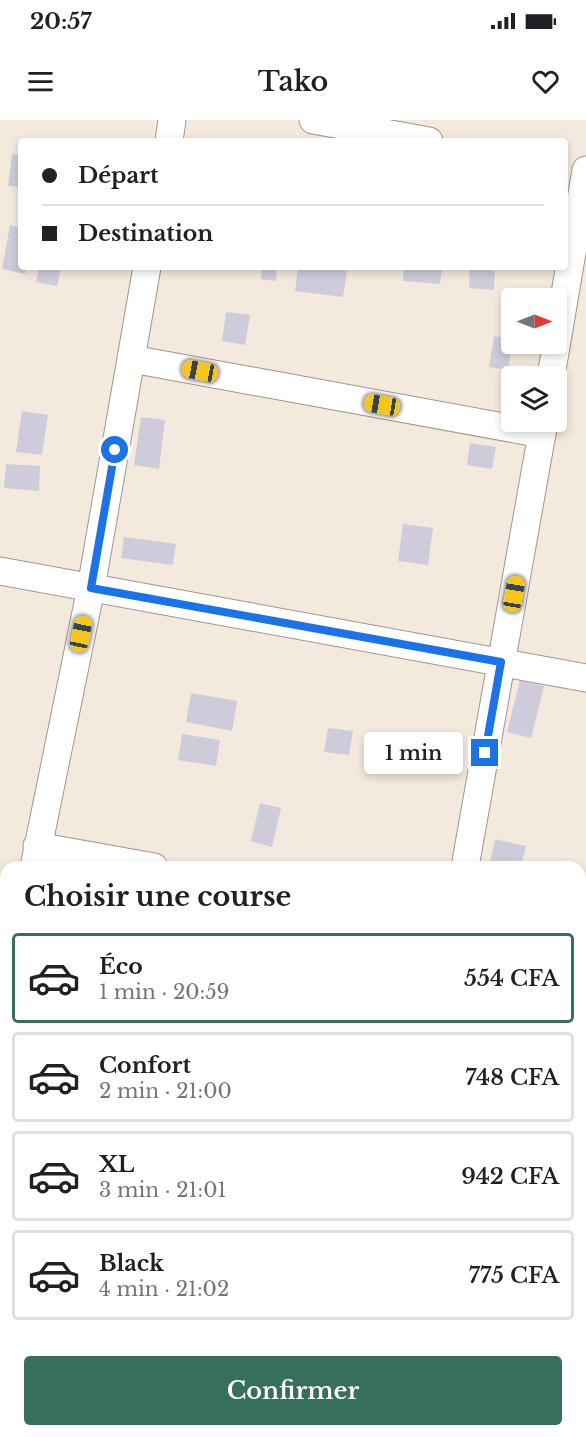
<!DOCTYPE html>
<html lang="fr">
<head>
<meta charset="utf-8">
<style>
	:root { --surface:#fff; --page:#f6f6f6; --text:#202124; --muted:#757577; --line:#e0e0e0; --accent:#36705a }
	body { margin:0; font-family:"Libre Baskerville",serif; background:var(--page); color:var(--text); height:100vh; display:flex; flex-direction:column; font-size:22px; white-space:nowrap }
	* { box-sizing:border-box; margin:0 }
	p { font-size:20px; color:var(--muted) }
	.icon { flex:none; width:33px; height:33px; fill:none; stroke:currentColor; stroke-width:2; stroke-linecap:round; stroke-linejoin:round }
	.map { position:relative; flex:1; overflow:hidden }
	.side { position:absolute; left:0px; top:741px; width:586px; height:576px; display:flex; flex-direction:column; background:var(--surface); border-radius:18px 18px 0 0; box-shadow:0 3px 9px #0003 }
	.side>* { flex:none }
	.top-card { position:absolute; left:18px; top:18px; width:550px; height:132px; border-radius:6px; box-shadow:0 3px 9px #0003; display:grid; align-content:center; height:132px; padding:0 24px; background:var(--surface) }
	.needle { width:39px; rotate:90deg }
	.fabs { position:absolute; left:501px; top:168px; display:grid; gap:12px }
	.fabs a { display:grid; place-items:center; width:66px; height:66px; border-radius:6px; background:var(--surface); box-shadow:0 3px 9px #0003; font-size:30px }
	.end { position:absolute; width:27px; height:27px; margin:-14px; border:8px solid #1a73e8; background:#fff; box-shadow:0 0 0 3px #fff }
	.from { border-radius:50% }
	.bubble { position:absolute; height:42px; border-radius:6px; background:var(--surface); box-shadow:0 3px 9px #0003; font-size:20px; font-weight:600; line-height:42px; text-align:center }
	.car { position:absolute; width:18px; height:36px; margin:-18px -9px; border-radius:8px; box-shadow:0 0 4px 2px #0007; background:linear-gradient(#f5c518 24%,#345 0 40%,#f5c518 0 76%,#345 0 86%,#f5c518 0) }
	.top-card b { display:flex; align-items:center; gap:21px; height:57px; font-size:22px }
	.top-card b+b { border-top:2px solid var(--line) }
	.top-card i { width:15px; height:15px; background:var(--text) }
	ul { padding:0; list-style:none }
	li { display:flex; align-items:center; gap:18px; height:90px; margin:0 12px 9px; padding:0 12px; border:3px solid var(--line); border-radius:6px }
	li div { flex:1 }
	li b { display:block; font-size:22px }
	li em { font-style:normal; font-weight:600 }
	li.current { border-color:var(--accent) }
	li>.icon { width:54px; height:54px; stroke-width:1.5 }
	h2 { padding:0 24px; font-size:27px; line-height:72px }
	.action { display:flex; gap:12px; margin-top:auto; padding:12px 24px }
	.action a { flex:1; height:69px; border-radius:6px; background:var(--accent); color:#fff; font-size:24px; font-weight:600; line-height:69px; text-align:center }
	.status { display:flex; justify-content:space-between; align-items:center; height:42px; padding:0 30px; background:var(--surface); direction:ltr }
	.status svg { height:16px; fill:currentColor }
	header { display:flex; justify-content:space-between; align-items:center; height:78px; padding:0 24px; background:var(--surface); font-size:27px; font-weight:600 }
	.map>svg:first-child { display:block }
</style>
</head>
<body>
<div class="status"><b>20:57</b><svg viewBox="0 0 49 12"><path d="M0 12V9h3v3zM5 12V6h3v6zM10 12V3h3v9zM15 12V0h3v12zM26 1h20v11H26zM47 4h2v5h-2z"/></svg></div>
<header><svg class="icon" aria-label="menu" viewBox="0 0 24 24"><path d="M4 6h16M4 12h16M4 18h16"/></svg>Tako<svg class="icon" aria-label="heart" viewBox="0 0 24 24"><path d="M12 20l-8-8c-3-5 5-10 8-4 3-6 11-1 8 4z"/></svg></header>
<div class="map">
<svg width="586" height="1317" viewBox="0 0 586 1317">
	<rect width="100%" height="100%" fill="#f4e9dd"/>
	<g fill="#ceccda">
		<polygon points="12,34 21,35 21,67 8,66"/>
		<polygon points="10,105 21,108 21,147 26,147 25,154 2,149"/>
		<polygon points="39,147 61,147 57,166 36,162"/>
		<polygon points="262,147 277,147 276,161 261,159"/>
		<polygon points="298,147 316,147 347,151 343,177 295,171"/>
		<polygon points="404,147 442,147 440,164 403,161"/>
		<polygon points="470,148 495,151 494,170 469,168"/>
		<polygon points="226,192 250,195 245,225 222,221"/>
		<polygon points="494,216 512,219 508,250 489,247"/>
		<polygon points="22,291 48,295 42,335 16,332"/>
		<polygon points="141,297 165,300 159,349 134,345"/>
		<polygon points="470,323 496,327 492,349 467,345"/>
		<polygon points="6,344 40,346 39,371 4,368"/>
		<polygon points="403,404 433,408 428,445 398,441"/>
		<polygon points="124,417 176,424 173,445 121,438"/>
		<polygon points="520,560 544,566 531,618 507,612"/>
		<polygon points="191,573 237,581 232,611 186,602"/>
		<polygon points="328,608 353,611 349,635 324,632"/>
		<polygon points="182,614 220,620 216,646 178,640"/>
		<polygon points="260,683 281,688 272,727 251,721"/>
		<polygon points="495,719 526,726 521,747 489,747"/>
		<polygon points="0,767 6,768 1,797 0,797"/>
		<polygon points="580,899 586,900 586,941 580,940"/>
		<polygon points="0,1175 6,1175 6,1204 0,1203"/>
		<polygon points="201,1311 242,1311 241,1317 200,1317"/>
		<polygon points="168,1312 185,1314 184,1317 168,1317"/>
	</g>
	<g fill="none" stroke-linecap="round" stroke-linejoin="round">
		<g stroke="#a1968c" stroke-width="29">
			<g id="minor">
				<polyline points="313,0 429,21"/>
				<polyline points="169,21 172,0"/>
				<polyline points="132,239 542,314"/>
				<polyline points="551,256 586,50"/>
				<polyline points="0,451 586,558"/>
				<polyline points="37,726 154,747"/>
				<polyline points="34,747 91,468 147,147"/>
				<polyline points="465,747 544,302"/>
				<polyline points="580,825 586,826"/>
				<polyline points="0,971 6,931"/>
				<polyline points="580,1082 586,1083"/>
				<polyline points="580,1164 586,1160"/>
				<polyline points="148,1317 149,1311"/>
				<polyline points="365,1317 366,1311"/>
				<polyline points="405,1317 412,1311"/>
			</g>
		</g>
		<use href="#minor" stroke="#fff" stroke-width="27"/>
	</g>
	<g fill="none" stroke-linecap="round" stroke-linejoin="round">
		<polyline stroke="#1a73e8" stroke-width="8" points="115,330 91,468 501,542 485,633"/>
	</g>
</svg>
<div class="fabs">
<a><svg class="needle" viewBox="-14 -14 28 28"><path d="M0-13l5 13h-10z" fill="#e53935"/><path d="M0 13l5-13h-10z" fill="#757577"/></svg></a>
<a><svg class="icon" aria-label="layers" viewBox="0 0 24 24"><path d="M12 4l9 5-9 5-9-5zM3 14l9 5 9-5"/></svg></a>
</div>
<i class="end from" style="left:115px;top:330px"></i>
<i class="end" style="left:485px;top:633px"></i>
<div class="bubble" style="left:364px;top:612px;width:99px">1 min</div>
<i class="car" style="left:200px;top:251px;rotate:281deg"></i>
<i class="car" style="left:382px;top:285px;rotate:280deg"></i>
<i class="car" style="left:514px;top:474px;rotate:10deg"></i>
<i class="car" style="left:81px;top:514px;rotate:12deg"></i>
<div class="top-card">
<b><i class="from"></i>Départ</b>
<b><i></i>Destination</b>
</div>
<section class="side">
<h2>Choisir une course</h2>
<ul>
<li class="current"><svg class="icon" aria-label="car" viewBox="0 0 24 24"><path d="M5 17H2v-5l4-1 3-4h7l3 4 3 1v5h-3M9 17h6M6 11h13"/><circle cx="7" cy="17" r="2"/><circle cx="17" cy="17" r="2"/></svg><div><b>Éco</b><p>1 min · 20:59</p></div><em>554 CFA</em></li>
<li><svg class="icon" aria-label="car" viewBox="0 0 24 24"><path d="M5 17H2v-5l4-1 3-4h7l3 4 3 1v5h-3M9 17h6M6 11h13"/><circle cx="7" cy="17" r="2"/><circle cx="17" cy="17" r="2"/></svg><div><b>Confort</b><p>2 min · 21:00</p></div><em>748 CFA</em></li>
<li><svg class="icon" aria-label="car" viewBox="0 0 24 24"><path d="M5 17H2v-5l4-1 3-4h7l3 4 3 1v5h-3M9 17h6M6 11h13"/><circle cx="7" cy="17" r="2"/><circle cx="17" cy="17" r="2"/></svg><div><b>XL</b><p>3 min · 21:01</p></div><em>942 CFA</em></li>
<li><svg class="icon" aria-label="car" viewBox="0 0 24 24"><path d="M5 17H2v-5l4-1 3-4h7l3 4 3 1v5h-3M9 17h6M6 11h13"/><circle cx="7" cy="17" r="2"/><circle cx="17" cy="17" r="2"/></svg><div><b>Black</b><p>4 min · 21:02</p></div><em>775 CFA</em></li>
</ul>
<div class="action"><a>Confirmer</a></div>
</section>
</div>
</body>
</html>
